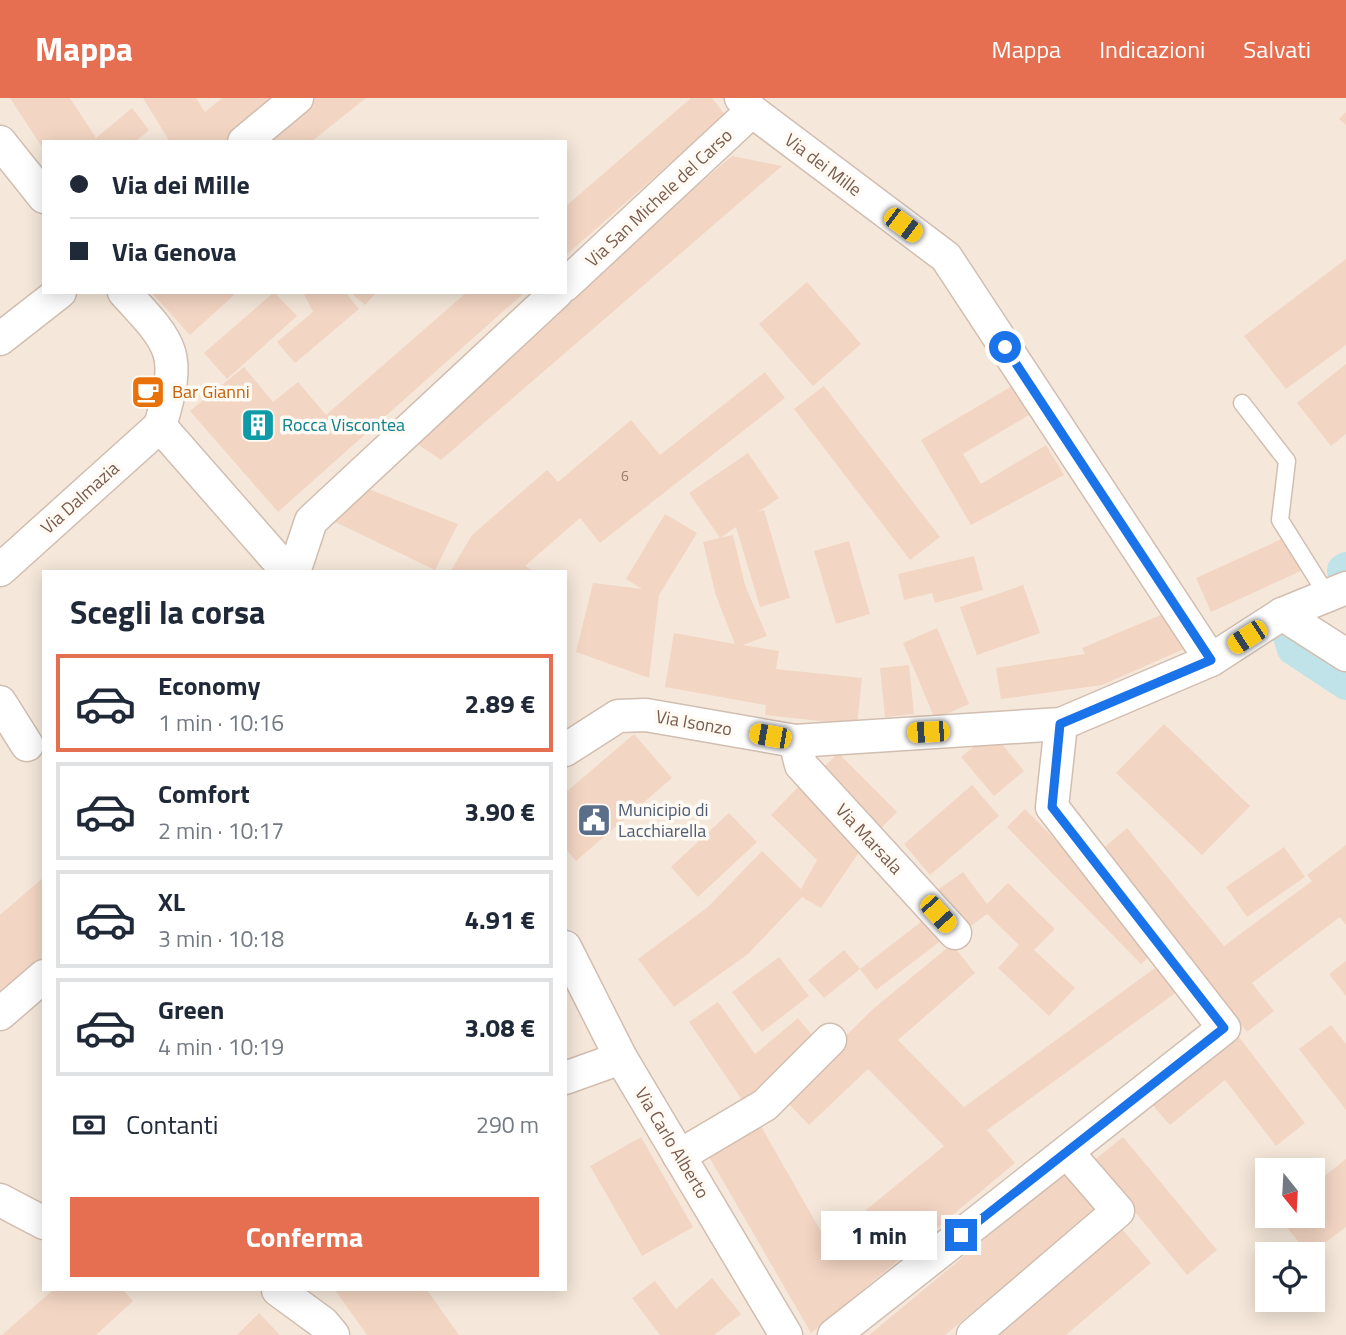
<!DOCTYPE html>
<html lang="it">
<head>
<meta charset="utf-8">
<style>
	:root { --surface:#fff; --page:#f2f2f3; --text:#1f2937; --muted:#747a83; --line:#e0e1e3; --accent:#e76f51 }
	body { margin:0; font-family:"Titillium Web",sans-serif; background:var(--page); color:var(--text); height:100vh; display:flex; flex-direction:column; font-size:26px; white-space:nowrap }
	* { box-sizing:border-box; margin:0 }
	p { font-size:23px; color:var(--muted) }
	.icon { flex:none; width:38px; height:38px; fill:none; stroke:currentColor; stroke-width:2; stroke-linecap:round; stroke-linejoin:round }
	.map { position:relative; flex:1; overflow:hidden }
	.drawer { position:absolute; left:42px; top:472px; width:525px; height:721px; display:flex; flex-direction:column; background:var(--surface); border-radius:0px; box-shadow:0 4px 18px #0003 }
	.drawer>* { flex:none }
	.hud { position:absolute; left:42px; top:42px; width:525px; height:154px; border-radius:0px; box-shadow:0 4px 18px #0003; display:grid; align-content:center; height:154px; padding:0 28px; background:var(--surface) }
	.needle { width:46px; rotate:162deg }
	.controls { position:absolute; left:1255px; top:1060px; display:grid; gap:14px }
	.controls a { display:grid; place-items:center; width:70px; height:70px; border-radius:0px; background:var(--surface); box-shadow:0 4px 18px #0003; font-size:35px }
	.end { position:absolute; width:32px; height:32px; margin:-16px; border:9px solid #1a73e8; background:#fff; box-shadow:0 0 0 4px #fff }
	.from { border-radius:50% }
	.bubble { position:absolute; height:49px; border-radius:0px; background:var(--surface); box-shadow:0 4px 18px #0003; font-size:23px; font-weight:700; line-height:49px; text-align:center }
	.car { position:absolute; width:21px; height:42px; margin:-21px -10px; border-radius:9px; box-shadow:0 0 5px 2px #0007; background:linear-gradient(#f5c518 24%,#345 0 40%,#f5c518 0 76%,#345 0 86%,#f5c518 0) }
	.hud b { display:flex; align-items:center; gap:24px; height:66px; font-size:26px }
	.hud b+b { border-top:2px solid var(--line) }
	.hud i { width:18px; height:18px; background:var(--text) }
	ul { padding:0; list-style:none }
	li { display:flex; align-items:center; gap:21px; height:98px; margin:0 14px 10px; padding:0 14px; border:4px solid var(--line); border-radius:0px }
	li div { flex:1 }
	li b { display:block; font-size:26px }
	li em { font-style:normal; font-weight:700 }
	li.active { border-color:var(--accent) }
	li>.icon { width:63px; height:63px; stroke-width:1.5 }
	h2 { padding:0 28px; font-size:32px; line-height:84px }
	.pay { display:flex; align-items:center; gap:18px; height:77px; padding:0 28px; font-size:26px }
	.pay p { margin-inline-start:auto }
	.button { display:flex; gap:14px; margin-top:auto; padding:14px 28px }
	.button a { flex:1; height:80px; border-radius:0px; background:var(--accent); color:#fff; font-size:28px; font-weight:700; line-height:80px; text-align:center }
	header { display:flex; align-items:center; gap:42px; box-sizing:border-box; height:98px; padding:0 35px; background:var(--accent); color:#fff }
	header strong { font-size:33px }
	nav { display:flex; gap:38px; margin-inline-start:auto; font-size:24px }
	.map>svg:first-child { display:block }
</style>
</head>
<body>
<header>
<strong>Mappa</strong>
<nav><a>Mappa</a><a>Indicazioni</a><a>Salvati</a></nav>
</header>
<div class="map">
<svg width="1346" height="1237" viewBox="0 0 1346 1237">
	<rect width="100%" height="100%" fill="#fdf6ec"/>
	<path fill="#f5e8da" fill-rule="evenodd" d="M0,0H1346V1237H0ZM44,44H565V194H44ZM44,474H565V1192H44ZM1267,1073H1312V1118H1267ZM1267,1157H1312V1202H1267Z"/>
	<g fill="none" stroke-linecap="round" stroke-linejoin="round">
		<g stroke="#bfe3e8" stroke-width="32">
			<polyline points="1343,472 1346,470"/>
			<polyline points="1289,538 1293,551 1346,586"/>
		</g>
	</g>
	<g fill="#f3d5c3">
		<polygon points="10,0 70,0 96,40 132,10 149,32 135,44 44,44 44,52"/>
		<polygon points="143,0 196,0 205,14 222,0 282,0 227,44 170,44"/>
		<polygon points="306,0 366,0 311,44 252,44"/>
		<polygon points="691,0 712,0 725,17 565,158 565,109"/>
		<polygon points="1346,14 1346,27 1339,21"/>
		<polygon points="732,58 782,68 441,362 404,337"/>
		<polygon points="1346,161 1346,247 1286,291 1244,238"/>
		<polygon points="807,184 861,246 813,288 759,226"/>
		<polygon points="151,194 231,194 234,197 190,237"/>
		<polygon points="274,194 297,218 227,281 204,255"/>
		<polygon points="303,194 345,194 359,211 295,265 277,244 313,214"/>
		<polygon points="350,194 377,194 365,207"/>
		<polygon points="467,194 525,194 278,414 190,313 244,269 273,304 298,284 326,317"/>
		<polygon points="1346,266 1346,336 1331,348 1297,305"/>
		<polygon points="765,274 785,300 600,445 580,420 525,468 535,474 450,474 472,437 547,372 558,384 631,322 660,357"/>
		<polygon points="824,288 940,439 910,462 794,311"/>
		<polygon points="1012,288 1029,317 963,356 981,386 1046,347 1064,377 971,427 921,342"/>
		<polygon points="748,355 779,400 758,414 764,412 790,500 760,509 736,429 720,440 733,437 745,487 767,538 743,547 779,553 776,571 862,580 857,627 765,617 766,607 665,589 674,535 735,546 716,498 703,444 720,440 689,395"/>
		<polygon points="358,387 458,426 435,472 327,420"/>
		<polygon points="665,416 697,435 659,497 649,580 576,554 593,485 642,491 626,481"/>
		<polygon points="1286,439 1301,473 1211,514 1196,480"/>
		<polygon points="849,443 870,516 836,526 814,453"/>
		<polygon points="974,458 983,492 935,505 932,495 904,502 898,476"/>
		<polygon points="1023,487 1040,535 977,557 960,509"/>
		<polygon points="1168,514 1184,551 1102,587 1001,601 996,570 1085,556 1082,550"/>
		<polygon points="937,530 969,606 935,621 903,545"/>
		<polygon points="909,567 914,616 885,619 880,570"/>
		<polygon points="1164,626 1250,708 1202,757 1116,675"/>
		<polygon points="992,634 1024,673 994,698 961,659"/>
		<polygon points="634,636 672,680 576,763 565,750 565,695"/>
		<polygon points="838,655 897,714 878,733 819,674"/>
		<polygon points="802,685 866,744 821,810 802,799 748,856 674,909 638,861 708,809 762,753 801,791 817,762 771,717"/>
		<polygon points="972,687 999,718 930,777 904,746"/>
		<polygon points="1025,711 1160,848 1141,866 1007,729"/>
		<polygon points="729,715 757,744 698,799 671,769"/>
		<polygon points="1127,730 1224,848 1312,783 1307,777 1346,747 1346,827 1340,819 1252,885 1274,913 1247,934 1169,832 1100,753"/>
		<polygon points="1284,749 1305,779 1247,819 1226,789"/>
		<polygon points="963,774 987,806 1008,785 1055,831 1034,852 1075,890 1049,918 998,870 1019,847 987,816 965,832 936,793"/>
		<polygon points="44,779 44,862 0,900 0,817"/>
		<polygon points="926,820 942,842 876,892 860,871"/>
		<polygon points="952,846 975,875 898,942 964,1009 1166,862 1185,888 987,1032 1015,1065 811,1235 705,1052 758,1023 827,1144 944,1048 868,971 809,1027 783,1000 873,911"/>
		<polygon points="844,852 860,871 824,900 808,882"/>
		<polygon points="779,859 809,898 762,934 732,894"/>
		<polygon points="1346,863 1346,898 1329,876"/>
		<polygon points="718,904 755,956 798,920 822,949 747,1009 689,924"/>
		<polygon points="1331,927 1346,946 1346,1012 1299,951"/>
		<polygon points="1235,934 1305,1025 1276,1048 1225,982 1170,1027 1147,1001"/>
		<polygon points="641,1039 693,1129 642,1158 590,1068"/>
		<polygon points="1123,1039 1217,1152 1187,1177 1093,1063"/>
		<polygon points="1346,1061 1346,1129 1309,1157 1278,1118 1312,1118 1312,1088"/>
		<polygon points="1067,1073 1098,1110 945,1237 869,1237"/>
		<polygon points="1122,1131 1151,1165 1066,1237 998,1237"/>
		<polygon points="712,1180 741,1216 714,1237 660,1237 632,1200 655,1183 676,1211"/>
		<polygon points="53,1192 123,1192 133,1203 96,1237 2,1237"/>
		<polygon points="335,1192 427,1192 459,1237 367,1237"/>
		<polygon points="259,1215 280,1237 237,1237"/>
	</g>
	<g fill="none" stroke-linecap="round" stroke-linejoin="round">
		<g stroke="#d1beb0" stroke-width="19">
			<polyline id="lane" points="1242,305 1287,363 1280,422 1327,497"/>
		</g>
		<g stroke="#d1beb0" stroke-width="35">
			<g id="street">
				<polyline points="741,0 752,13 946,159 1211,562"/>
				<polyline points="0,44 44,99"/>
				<polyline points="244,44 297,0"/>
				<polyline points="565,187 752,13"/>
				<path d="M124,194C174,248 182,255 160,328"/>
				<polyline points="0,241 60,194"/>
				<polyline points="160,328 288,474"/>
				<polyline points="0,472 160,328"/>
				<polyline points="294,474 311,423 557,194"/>
				<polyline points="1282,516 1346,557"/>
				<polyline points="0,604 27,647"/>
				<polyline points="795,643 801,667 955,835"/>
				<polyline points="565,652 618,618 646,617 795,643 1061,626 1211,562 1282,516 1346,490"/>
				<polyline points="565,849 621,960 786,1237"/>
				<polyline points="0,916 44,878"/>
				<polyline points="565,980 621,960"/>
				<polyline points="679,1058 765,1007 830,942"/>
				<polyline points="0,1102 44,1125"/>
				<polyline points="278,1192 323,1225 333,1237"/>
				<polyline points="834,1237 1224,930 1052,709 1061,626"/>
				<polyline points="973,1237 1118,1113 1067,1054"/>
			</g>
		</g>
		<use href="#lane" stroke="#fff" stroke-width="16"/>
		<use href="#street" stroke="#fff" stroke-width="32"/>
	</g>
	<g fill="none" stroke-linecap="round" stroke-linejoin="round">
		<polyline stroke="#1a73e8" stroke-width="9" points="961,1137 1224,930 1052,709 1060,626 1211,562 1005,249"/>
	</g>
	<defs>
		<g id="cafe-square" transform="scale(1.75)"><rect x="-9" y="-9" width="18" height="18" rx="4" fill="#e8710a" stroke="#fffaf3"/><path d="M-5.5-4.5H6V0H3Q3 3.5 0 3.5H-2.5Q-5.5 3.5-5.5 0ZM3-3.2v2h1.7v-2ZM-6 4.5H4V6H-6Z" fill="#fff"/></g>
		<g id="building-square" transform="scale(1.75)"><rect x="-9" y="-9" width="18" height="18" rx="4" fill="#0f9aa8" stroke="#fffaf3"/><path d="M-4-6H4V6H1V3H-1V6H-4ZM-2.5-4.3h1.7v1.8h-1.7ZM.8-4.3h1.7v1.8H.8ZM-2.5-1h1.7V.8h-1.7ZM.8-1h1.7V.8H.8Z" fill="#fff"/></g>
		<g id="civic-square" transform="scale(1.75)"><rect x="-9" y="-9" width="18" height="18" rx="4" fill="#5c6f8a" stroke="#fffaf3"/><path d="M-.6-6.5H3V-4.5H.6V-3L4-1V1h2V6H-6V1h2V-1L-.6-3ZM-1.2 2.5V6h2.4V2.5Z" fill="#fff"/></g>
	</defs>
	<g fill-rule="evenodd">
		<use href="#cafe-square" x="148" y="294"/>
		<use href="#building-square" x="258" y="327"/>
		<use href="#civic-square" x="594" y="722"/>
	</g>
	<g text-anchor="middle" stroke-width="7" stroke-linejoin="round" paint-order="stroke">
		<g font-size="14" fill="#987a6a">
			<text x="625" y="383">6</text>
		</g>
		<g font-size="18" fill="#7a5c4d" stroke="#fffaf3">
			<text transform="translate(823 67) rotate(37)" y="6">Via dei Mille</text>
			<text transform="translate(659 100) rotate(-43)" y="6">Via San Michele del Carso</text>
			<text transform="translate(80 400) rotate(-42)" y="6">Via Dalmazia</text>
			<text transform="translate(694 625) rotate(10)" y="6">Via Isonzo</text>
			<text transform="translate(869 741) rotate(47)" y="6">Via Marsala</text>
			<text transform="translate(672 1045) rotate(59)" y="6">Via Carlo Alberto</text>
		</g>
		<g font-size="18" fill="#c56008" stroke="#fffaf3" text-anchor="start">
			<text x="172" y="300">Bar Gianni</text>
		</g>
		<g font-size="18" fill="#0d838f" stroke="#fffaf3" text-anchor="start">
			<text x="282" y="333">Rocca Viscontea</text>
		</g>
		<g font-size="18" fill="#4e5e75" stroke="#fffaf3" text-anchor="start">
			<text x="618" y="718">Municipio di<tspan x="618" dy="21">Lacchiarella</tspan></text>
		</g>
	</g>
</svg>
<div class="controls">
<a><svg class="needle" viewBox="-14 -14 28 28"><path d="M0-13l5 13h-10z" fill="#e53935"/><path d="M0 13l5-13h-10z" fill="#747a83"/></svg></a>
<a><svg class="icon" aria-label="locate" viewBox="0 0 24 24"><circle cx="12" cy="12" r="6"/><path d="M12 2v4M12 18v4M2 12h4M18 12h4"/></svg></a>
</div>
<i class="end from" style="left:1005px;top:249px"></i>
<i class="end" style="left:961px;top:1137px"></i>
<div class="bubble" style="left:821px;top:1113px;width:116px">1 min</div>
<i class="car" style="left:903px;top:127px;rotate:127deg"></i>
<i class="car" style="left:1247px;top:539px;rotate:237deg"></i>
<i class="car" style="left:928px;top:634px;rotate:267deg"></i>
<i class="car" style="left:770px;top:638px;rotate:280deg"></i>
<i class="car" style="left:938px;top:816px;rotate:138deg"></i>
<div class="hud">
<b><i class="from"></i>Via dei Mille</b>
<b><i></i>Via Genova</b>
</div>
<section class="drawer">
<h2>Scegli la corsa</h2>
<ul>
<li class="active"><svg class="icon" aria-label="car" viewBox="0 0 24 24"><path d="M5 17H2v-5l4-1 3-4h7l3 4 3 1v5h-3M9 17h6M6 11h13"/><circle cx="7" cy="17" r="2"/><circle cx="17" cy="17" r="2"/></svg><div><b>Economy</b><p>1 min · 10:16</p></div><em>2.89 €</em></li>
<li><svg class="icon" aria-label="car" viewBox="0 0 24 24"><path d="M5 17H2v-5l4-1 3-4h7l3 4 3 1v5h-3M9 17h6M6 11h13"/><circle cx="7" cy="17" r="2"/><circle cx="17" cy="17" r="2"/></svg><div><b>Comfort</b><p>2 min · 10:17</p></div><em>3.90 €</em></li>
<li><svg class="icon" aria-label="car" viewBox="0 0 24 24"><path d="M5 17H2v-5l4-1 3-4h7l3 4 3 1v5h-3M9 17h6M6 11h13"/><circle cx="7" cy="17" r="2"/><circle cx="17" cy="17" r="2"/></svg><div><b>XL</b><p>3 min · 10:18</p></div><em>4.91 €</em></li>
<li><svg class="icon" aria-label="car" viewBox="0 0 24 24"><path d="M5 17H2v-5l4-1 3-4h7l3 4 3 1v5h-3M9 17h6M6 11h13"/><circle cx="7" cy="17" r="2"/><circle cx="17" cy="17" r="2"/></svg><div><b>Green</b><p>4 min · 10:19</p></div><em>3.08 €</em></li>
</ul>
<div class="pay"><svg class="icon" aria-label="cash" viewBox="0 0 24 24"><path d="M3 7h18v10H3z"/><circle cx="12" cy="12" r="2"/></svg>Contanti<p>290 m</p></div>
<div class="button"><a>Conferma</a></div>
</section>
</div>
</body>
</html>
